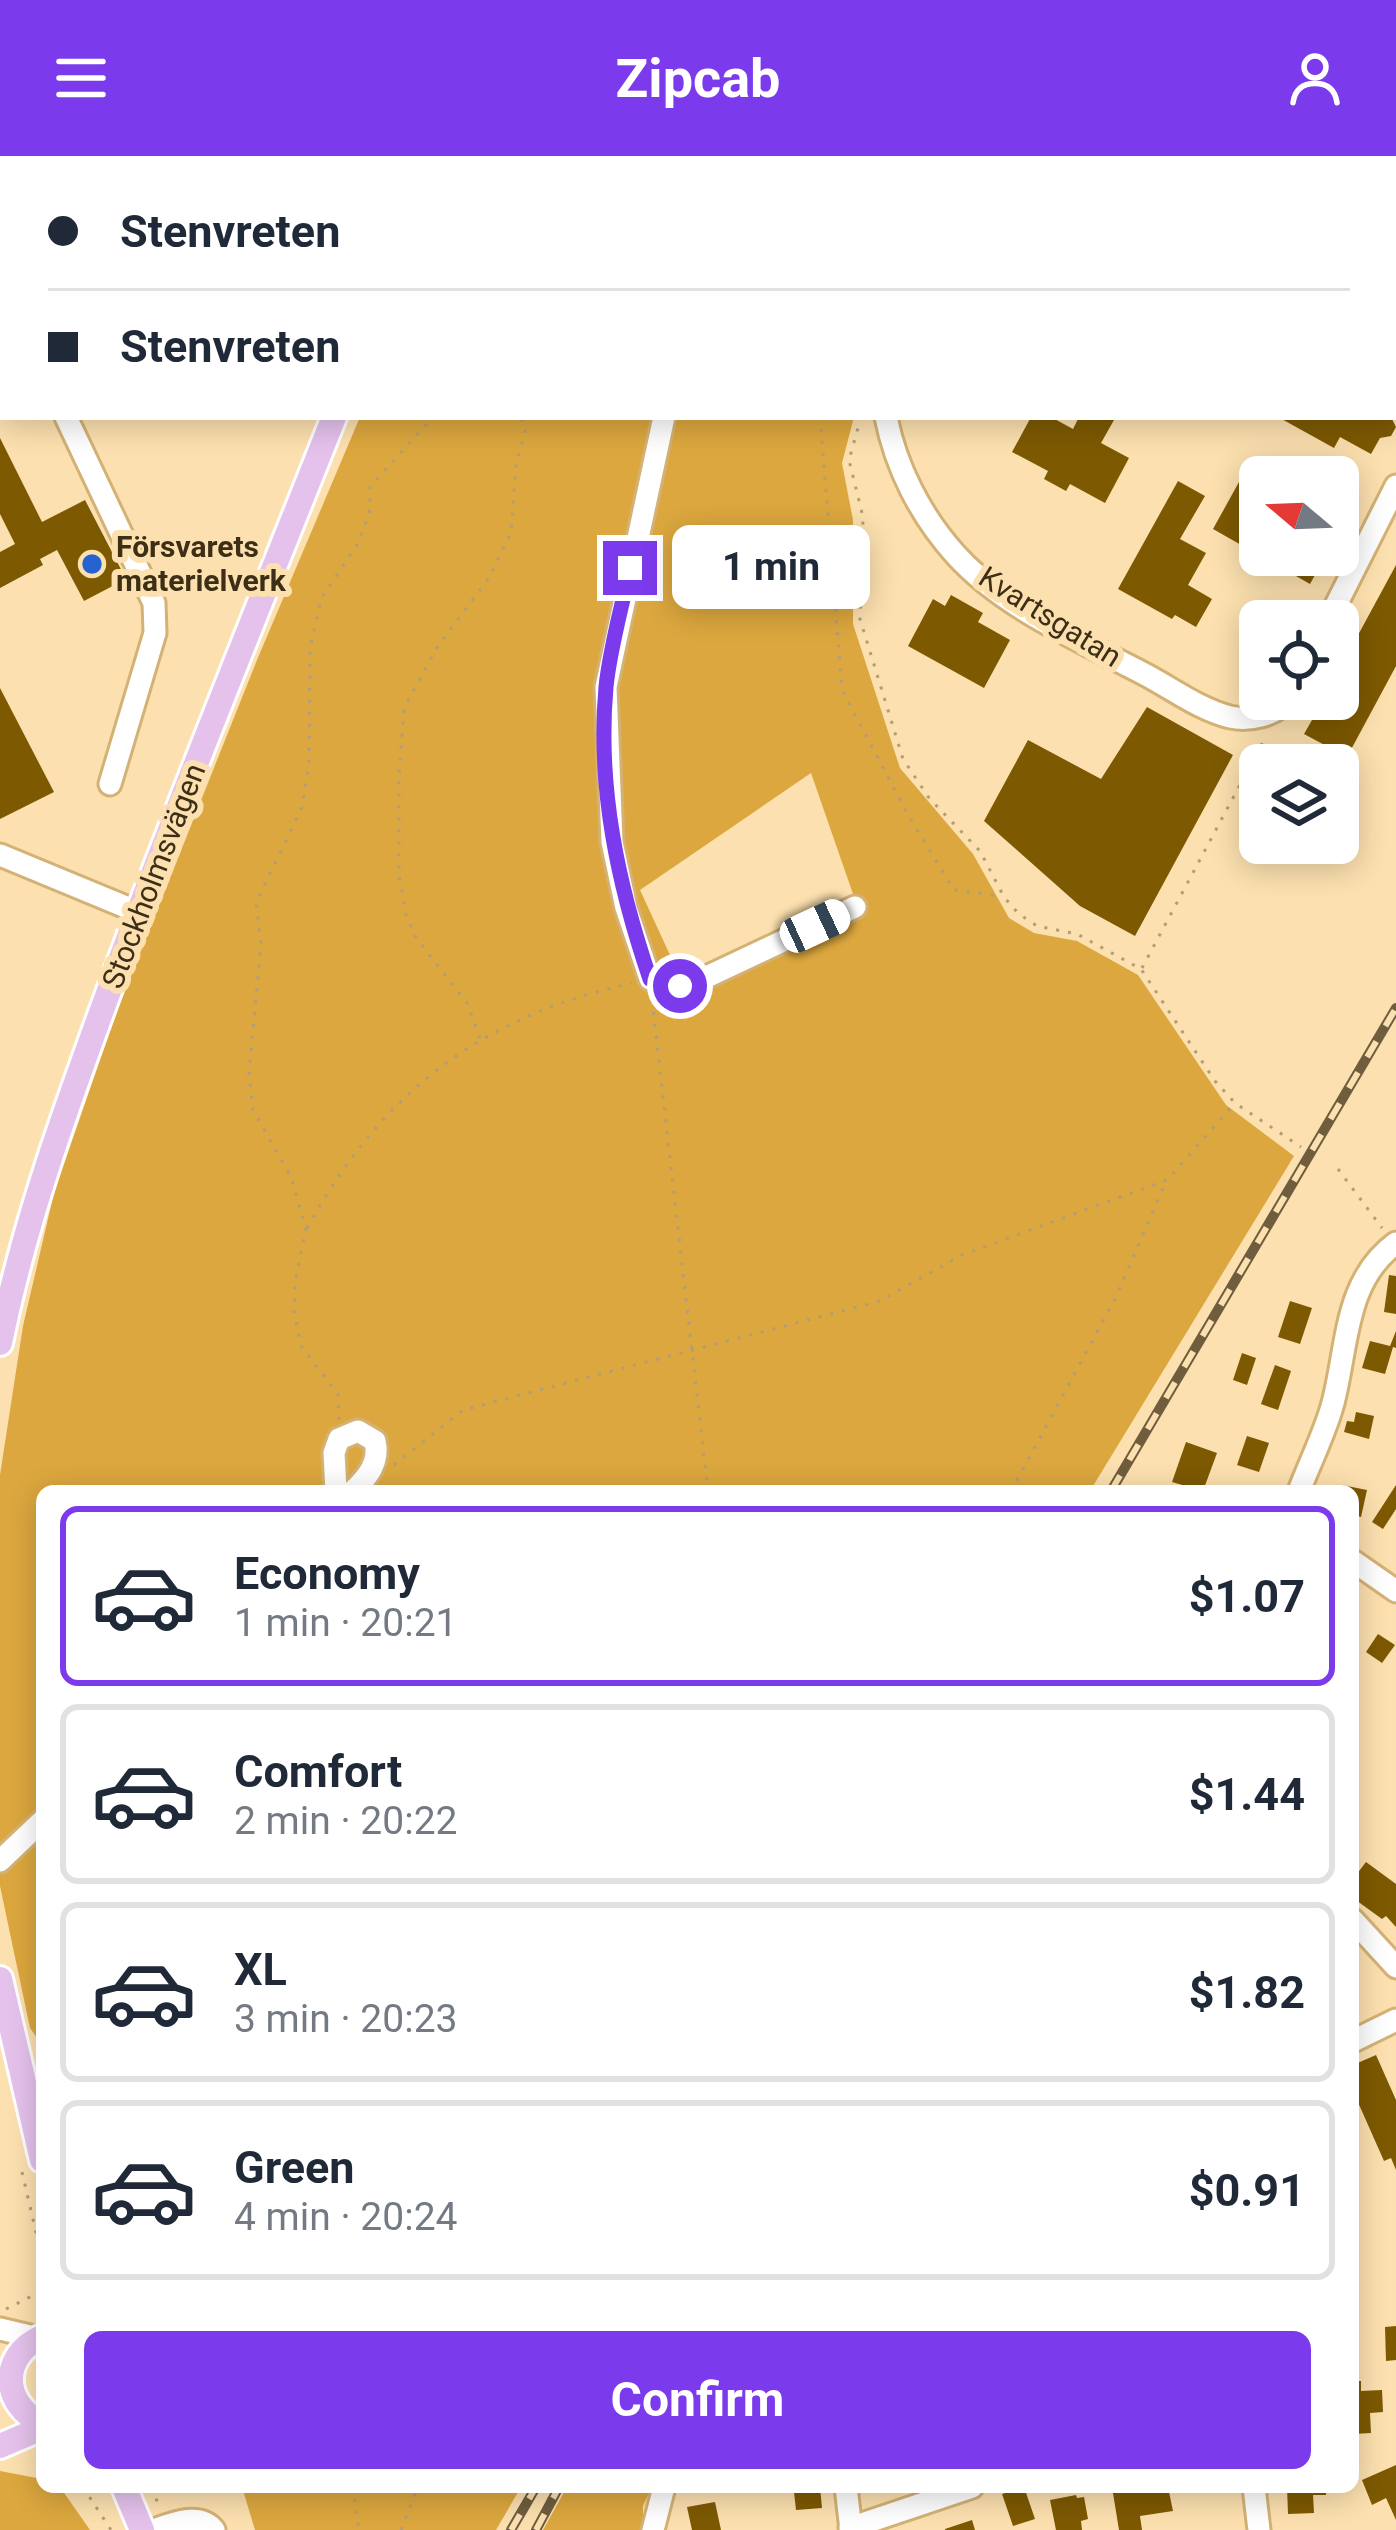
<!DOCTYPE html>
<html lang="en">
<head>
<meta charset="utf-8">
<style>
	:root { --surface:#fff; --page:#f6f6f7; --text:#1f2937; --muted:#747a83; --line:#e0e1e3; --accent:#7c3aed }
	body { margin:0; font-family:Roboto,sans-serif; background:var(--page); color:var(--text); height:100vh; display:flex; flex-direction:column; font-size:45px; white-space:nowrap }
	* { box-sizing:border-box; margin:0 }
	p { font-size:39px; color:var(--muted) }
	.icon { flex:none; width:66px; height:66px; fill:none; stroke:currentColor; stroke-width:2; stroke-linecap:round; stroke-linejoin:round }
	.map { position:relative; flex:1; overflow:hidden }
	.sheet { position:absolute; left:36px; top:1329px; width:1323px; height:1008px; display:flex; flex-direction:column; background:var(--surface); border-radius:18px; box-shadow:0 6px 30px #0003 }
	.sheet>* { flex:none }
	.guide { position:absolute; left:0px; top:0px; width:1398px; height:264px; box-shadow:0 6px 30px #0003; display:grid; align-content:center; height:264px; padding:0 48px; background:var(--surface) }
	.needle { width:78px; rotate:289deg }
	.fabs { position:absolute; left:1239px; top:300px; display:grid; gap:24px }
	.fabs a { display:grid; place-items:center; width:120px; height:120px; border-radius:18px; background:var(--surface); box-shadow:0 6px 30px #0003; font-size:60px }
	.end { position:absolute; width:54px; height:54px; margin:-27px; border:15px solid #7c3aed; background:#fff; box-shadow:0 0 0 6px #fff }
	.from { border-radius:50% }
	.bubble { position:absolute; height:84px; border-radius:18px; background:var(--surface); box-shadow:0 6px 30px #0003; font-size:39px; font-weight:700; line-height:84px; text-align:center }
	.car { position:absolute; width:36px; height:72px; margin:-36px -18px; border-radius:15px; box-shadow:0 0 9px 3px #0007; background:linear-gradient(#fff 24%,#345 0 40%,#fff 0 76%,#345 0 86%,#fff 0) }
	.guide b { display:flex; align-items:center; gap:42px; height:114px; font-size:45px }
	.guide b+b { border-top:3px solid var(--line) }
	.guide i { width:30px; height:30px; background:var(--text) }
	ul { padding:21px 0 0; list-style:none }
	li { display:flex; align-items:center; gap:36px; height:180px; margin:0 24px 18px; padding:0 24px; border:6px solid var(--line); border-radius:18px }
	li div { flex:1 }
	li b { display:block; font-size:45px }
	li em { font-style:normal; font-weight:700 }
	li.current { border-color:var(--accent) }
	li>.icon { width:108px; height:108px; stroke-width:1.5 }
	.action { display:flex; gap:24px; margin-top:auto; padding:24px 48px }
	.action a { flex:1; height:138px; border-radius:18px; background:var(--accent); color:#fff; font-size:48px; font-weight:700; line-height:138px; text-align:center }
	header { display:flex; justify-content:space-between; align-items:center; height:156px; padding:0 48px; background:var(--accent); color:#fff; font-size:54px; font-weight:700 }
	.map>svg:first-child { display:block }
</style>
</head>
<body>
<header><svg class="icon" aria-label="menu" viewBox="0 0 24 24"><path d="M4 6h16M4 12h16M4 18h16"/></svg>Zipcab<svg class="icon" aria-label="person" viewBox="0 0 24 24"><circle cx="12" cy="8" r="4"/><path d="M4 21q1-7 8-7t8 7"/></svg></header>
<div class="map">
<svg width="1396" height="2374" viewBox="0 0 1396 2374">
	<rect width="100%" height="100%" fill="#fce0af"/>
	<g fill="#dca73e" fill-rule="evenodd">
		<polygon points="463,0 749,0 750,1 461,3"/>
		<path d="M360,261H854L842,307L853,364V468L900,612L973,698L1009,762L1034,777L1077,785L1138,819L1226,949L1294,1000L1090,1335H42V1889L30,1872L0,1730V1319L23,1170L54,1037L117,855L257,504ZM811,617L861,761L688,838L640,734Z"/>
		<polygon points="0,2315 42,2323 42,2331 60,2331 90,2374 0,2374"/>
		<polygon points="242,2331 521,2331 496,2374 255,2374"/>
		<polygon points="567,2331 652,2331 643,2350 643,2374 543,2374"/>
	</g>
	<g fill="#7d5902">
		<polygon points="1031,261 1051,261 1073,273 1079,261 1114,264 1101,287 1129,302 1105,347 1070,328 1066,335 1044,323 1048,315 1012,296"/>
		<polygon points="1278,261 1391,261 1396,271 1391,280 1380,282 1371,298 1340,281 1334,292"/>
		<polygon points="0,282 42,366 85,344 126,423 84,445 57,394 40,403 43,409 0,432 0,396 15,388 0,358"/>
		<polygon points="1178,325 1205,340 1180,383 1206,397 1188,429 1212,443 1196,471 1175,459 1172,463 1118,433"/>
		<polygon points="1239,326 1260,338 1260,399 1326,399 1310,428 1213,373"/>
		<polygon points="1396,409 1396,510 1347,601 1304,578 1324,543 1338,543 1338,516"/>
		<polygon points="951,439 983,457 978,466 1010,484 984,532 908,490 933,443 945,450"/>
		<polygon points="0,532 54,636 0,663"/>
		<polygon points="1147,551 1233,599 1135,780 1080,750 984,665 1028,584 1101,623"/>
		<polygon points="1389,1119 1396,1120 1396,1158 1384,1156"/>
		<polygon points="1290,1145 1312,1152 1300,1188 1278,1181"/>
		<polygon points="1396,1175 1396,1192 1393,1191 1385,1218 1362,1212 1370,1185 1390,1190"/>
		<polygon points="1242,1197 1256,1202 1247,1229 1233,1224"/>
		<polygon points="1275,1209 1291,1215 1278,1254 1261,1248"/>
		<polygon points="1356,1256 1374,1260 1369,1283 1344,1276 1347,1265 1354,1266"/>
		<polygon points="1247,1280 1269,1287 1259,1316 1237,1309"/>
		<polygon points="1186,1286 1217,1297 1203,1335 1172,1326"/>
		<polygon points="1342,1329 1367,1334 1361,1361 1353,1359 1353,1335 1341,1335"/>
		<polygon points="1396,1329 1396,1353 1383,1373 1372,1366"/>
		<polygon points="1378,1478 1395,1489 1382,1507 1366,1496"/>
		<polygon points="1366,1706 1396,1728 1396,1771 1386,1760 1382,1763 1353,1742 1353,1723"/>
		<polygon points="1376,1899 1396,1944 1396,2014 1391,2002 1384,2005 1353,1935 1353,1909"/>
		<polygon points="1396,2170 1396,2204 1386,2205 1385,2171"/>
		<polygon points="1353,2225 1361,2225 1361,2235 1382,2234 1383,2256 1370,2257 1371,2277 1353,2278"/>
		<polygon points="1396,2309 1396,2364 1386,2342 1372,2349 1362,2324"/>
		<polygon points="775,2331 820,2331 822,2352 796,2354 794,2336 776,2337"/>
		<polygon points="1024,2331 1035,2363 1013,2370 1002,2338"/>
		<polygon points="1112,2331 1135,2331 1136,2336 1168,2331 1173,2355 1140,2360 1142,2374 1119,2374"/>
		<polygon points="1287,2331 1326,2331 1326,2339 1313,2339 1314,2357 1288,2358"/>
		<polygon points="1076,2339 1077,2342 1084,2341 1088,2363 1081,2365 1082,2374 1056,2374 1050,2344"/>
		<polygon points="715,2346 721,2374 692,2374 687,2351"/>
		<polygon points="972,2364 975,2374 945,2374 945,2373"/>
	</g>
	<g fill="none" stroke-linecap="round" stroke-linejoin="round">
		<g stroke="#d4b275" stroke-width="27">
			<g id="minor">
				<polyline points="226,0 230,3"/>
				<polyline points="118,3 124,0"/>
				<polyline points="1105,3 1107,0"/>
				<polyline points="0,67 3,65"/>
				<polyline points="0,92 3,92"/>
				<polyline points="66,261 154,447 155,477 110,628"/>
				<polyline points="664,261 606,531 612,686 626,752 650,823 679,830 696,826 855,751"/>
				<path d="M886,261C896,312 921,360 955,398C1004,453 1084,486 1148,520C1174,534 1201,554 1230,561C1248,565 1277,560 1287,543"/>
				<polyline points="1328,465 1396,330"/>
				<polyline points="0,699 138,756"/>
				<path d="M336,1335L334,1297L339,1283L358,1275L375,1285C380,1306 368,1321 353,1335"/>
				<path d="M1299,1335C1310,1306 1325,1277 1333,1247C1348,1190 1344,1125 1396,1087"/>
				<polyline points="1353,1405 1396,1435"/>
				<polyline points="0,1705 42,1665"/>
				<polyline points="1353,1764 1396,1811"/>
				<polyline points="1353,1885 1396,1864"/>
				<polyline points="0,2173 38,2182"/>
				<polyline points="846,2331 851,2374"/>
				<polyline points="1254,2331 1259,2374"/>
				<polyline points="850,2372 972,2331"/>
				<path d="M154,2374C173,2367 200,2356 214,2374"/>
				<polyline points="653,2374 664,2331"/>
			</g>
		</g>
		<g stroke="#fff" stroke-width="30">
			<g id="major">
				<polyline points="420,3 421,0"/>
				<path d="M0,1187C26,1058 72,936 117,813C186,628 261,445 334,261"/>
				<polyline points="0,1823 42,2004"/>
				<path d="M42,2181C0,2199 1,2248 42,2267"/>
				<polyline points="0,2290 42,2272"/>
				<polyline points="124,2331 142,2374"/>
			</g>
		</g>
		<g stroke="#b39d75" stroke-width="3" stroke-dasharray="3 9" stroke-linecap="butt">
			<polyline points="73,3 75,0"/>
			<polyline points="395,3 396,0"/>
			<polyline points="455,3 456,0"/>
			<polyline points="820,261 842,534 909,661 954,734 1000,740"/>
			<polyline points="861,261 849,304 863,361 860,463 903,603 929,642 980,695 1004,741 1019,758 1037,770 1077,778 1141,813 1215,925 1235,947 1301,991"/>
			<polyline points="1142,812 1265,582"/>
			<polyline points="652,844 708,1335"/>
			<polyline points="480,882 467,847 416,782 406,758 399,719 399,620 404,552 438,490 489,422 511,377 516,308 525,276 521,261"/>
			<polyline points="1338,1013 1382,1072"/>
			<path d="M307,1072C382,936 480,861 632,827"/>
			<polyline points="339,1264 338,1238 301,1190 294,1155 295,1126 306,1073 291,1021 253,954 249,918 261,788 256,747 302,651 309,608 310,493 321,443 359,386 370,354 370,331 433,261"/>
			<polyline points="394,1309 463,1254 880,1145 962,1099 1167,1024 1235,947"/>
			<polyline points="1011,1335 1116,1141 1166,1025"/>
			<polyline points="22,2016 42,2102"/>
			<polyline points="6,2153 42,2135"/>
			<polyline points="83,2331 111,2374"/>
			<polyline points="153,2331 158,2349"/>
			<polyline points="353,2331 359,2374"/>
			<polyline points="401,2374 418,2331"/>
		</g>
		<use href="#minor" stroke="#fff" stroke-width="21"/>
		<use href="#major" stroke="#e5c2ec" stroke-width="24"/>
		<g stroke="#6f5d3e" stroke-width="10">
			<g id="rail">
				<polyline points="1111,1335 1396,852"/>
				<polyline points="511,2374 536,2331"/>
				<polyline points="536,2374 559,2331"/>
			</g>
		</g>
		<use href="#rail" stroke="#fce0af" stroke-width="6" stroke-dasharray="18" stroke-linecap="butt"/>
	</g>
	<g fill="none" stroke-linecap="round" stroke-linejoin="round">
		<path stroke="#7c3aed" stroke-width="15" d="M630,412C622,451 610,491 606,531C597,631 618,729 650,823L680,830"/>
	</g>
	<circle fill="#2663d0" stroke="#fce0af" stroke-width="4.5" cx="92" cy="408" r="12"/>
	<g text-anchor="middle" stroke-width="12" stroke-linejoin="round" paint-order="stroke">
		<g font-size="30" font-weight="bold" fill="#3d2f16" stroke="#fce0af" text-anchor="start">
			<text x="116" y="401">Försvarets<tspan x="116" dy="34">materielverk</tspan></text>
		</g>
		<g font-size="30" fill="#3d2f16" stroke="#fce0af">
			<text transform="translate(1050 461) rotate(32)" y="10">Kvartsgatan</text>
			<text transform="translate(154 720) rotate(-69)" y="10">Stockholmsvägen</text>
		</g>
	</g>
</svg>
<div class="fabs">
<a><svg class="needle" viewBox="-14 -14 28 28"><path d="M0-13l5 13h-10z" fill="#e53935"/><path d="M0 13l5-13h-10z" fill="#747a83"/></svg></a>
<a><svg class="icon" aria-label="locate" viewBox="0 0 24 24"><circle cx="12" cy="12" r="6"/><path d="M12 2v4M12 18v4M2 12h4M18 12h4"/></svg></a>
<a><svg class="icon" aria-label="layers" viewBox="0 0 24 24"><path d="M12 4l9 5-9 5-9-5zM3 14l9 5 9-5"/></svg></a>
</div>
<i class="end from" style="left:680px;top:830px"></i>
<i class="end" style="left:630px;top:412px"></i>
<div class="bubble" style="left:672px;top:369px;width:198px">1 min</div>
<i class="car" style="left:815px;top:770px;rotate:65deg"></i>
<div class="guide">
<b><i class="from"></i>Stenvreten</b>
<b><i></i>Stenvreten</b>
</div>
<section class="sheet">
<ul>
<li class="current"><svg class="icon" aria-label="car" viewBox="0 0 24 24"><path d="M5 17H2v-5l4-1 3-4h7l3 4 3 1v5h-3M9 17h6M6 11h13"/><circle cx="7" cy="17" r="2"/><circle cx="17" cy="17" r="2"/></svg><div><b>Economy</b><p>1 min · 20:21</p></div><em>$1.07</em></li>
<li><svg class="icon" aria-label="car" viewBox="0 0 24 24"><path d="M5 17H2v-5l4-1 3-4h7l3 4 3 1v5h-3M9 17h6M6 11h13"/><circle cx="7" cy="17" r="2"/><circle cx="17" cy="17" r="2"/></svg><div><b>Comfort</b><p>2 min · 20:22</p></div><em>$1.44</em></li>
<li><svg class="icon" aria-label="car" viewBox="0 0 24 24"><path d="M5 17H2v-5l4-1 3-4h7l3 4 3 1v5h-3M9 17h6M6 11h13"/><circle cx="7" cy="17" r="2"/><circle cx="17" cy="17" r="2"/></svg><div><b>XL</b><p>3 min · 20:23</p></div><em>$1.82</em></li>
<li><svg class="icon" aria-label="car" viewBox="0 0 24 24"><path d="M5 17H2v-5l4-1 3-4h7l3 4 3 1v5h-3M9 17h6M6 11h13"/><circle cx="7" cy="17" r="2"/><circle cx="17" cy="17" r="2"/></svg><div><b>Green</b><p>4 min · 20:24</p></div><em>$0.91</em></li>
</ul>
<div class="action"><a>Confirm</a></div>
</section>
</div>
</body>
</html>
